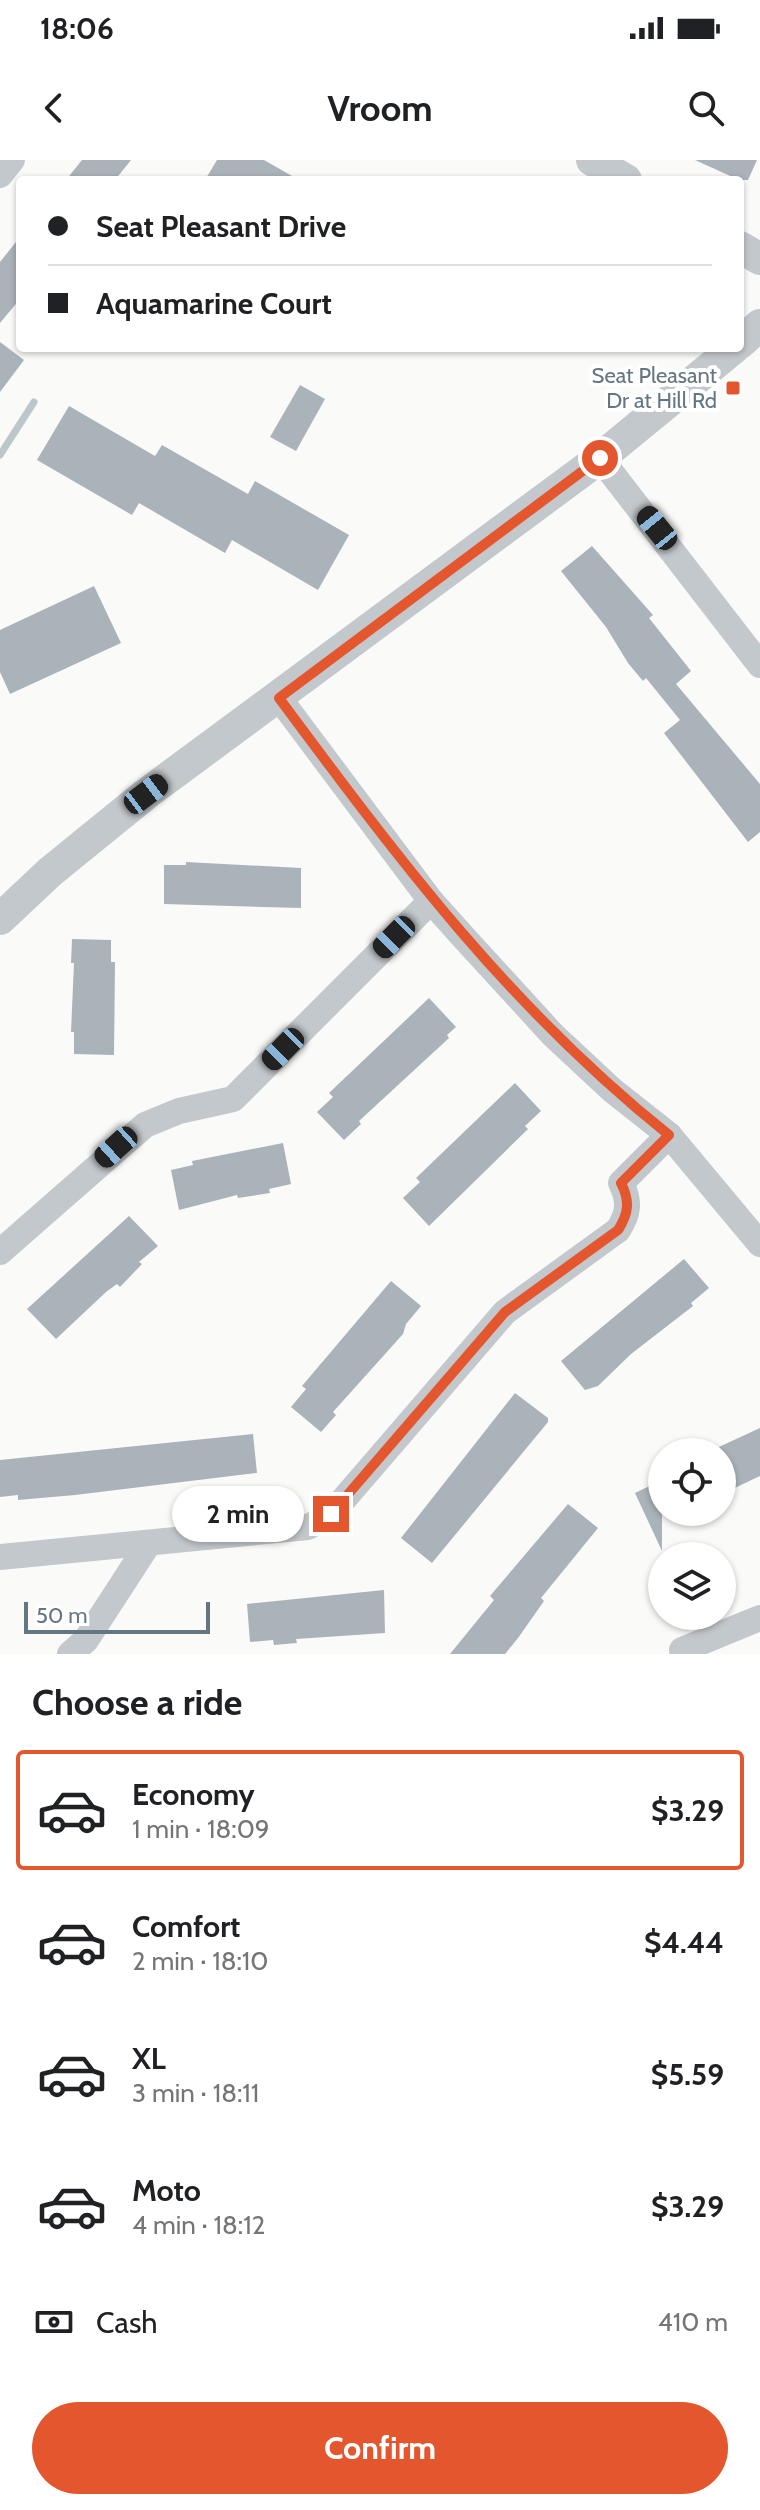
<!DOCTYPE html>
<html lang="en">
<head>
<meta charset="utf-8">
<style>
	:root { --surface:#fff; --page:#f2f2f2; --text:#202124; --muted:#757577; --line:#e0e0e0; --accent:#e4572e }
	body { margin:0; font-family:Cabin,sans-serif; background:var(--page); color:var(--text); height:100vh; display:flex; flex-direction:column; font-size:30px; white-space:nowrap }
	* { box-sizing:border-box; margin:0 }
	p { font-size:26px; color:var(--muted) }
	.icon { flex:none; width:44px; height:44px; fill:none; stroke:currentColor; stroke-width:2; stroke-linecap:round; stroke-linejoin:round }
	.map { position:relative; height:1494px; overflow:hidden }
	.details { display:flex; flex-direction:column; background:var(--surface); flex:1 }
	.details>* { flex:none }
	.guide { position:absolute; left:16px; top:16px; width:728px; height:176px; border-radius:8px; box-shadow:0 2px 6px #0004; display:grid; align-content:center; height:176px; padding:0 32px; background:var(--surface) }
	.controls { position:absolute; left:648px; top:1278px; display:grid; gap:16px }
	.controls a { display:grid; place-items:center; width:88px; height:88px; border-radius:50%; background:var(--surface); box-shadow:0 2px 6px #0004; font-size:40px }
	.scale { position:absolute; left:24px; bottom:20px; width:186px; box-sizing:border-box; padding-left:8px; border:4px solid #657683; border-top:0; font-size:22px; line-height:28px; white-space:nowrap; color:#657683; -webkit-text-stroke:6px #fff; paint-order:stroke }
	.end { position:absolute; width:36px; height:36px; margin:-18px; border:10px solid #e4572e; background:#fff; box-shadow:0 0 0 4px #fff }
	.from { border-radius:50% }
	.bubble { position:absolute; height:56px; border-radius:28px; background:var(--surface); box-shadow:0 2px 6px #0004; font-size:26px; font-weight:700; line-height:56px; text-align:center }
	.car { position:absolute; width:24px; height:48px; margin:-24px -12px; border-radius:10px; box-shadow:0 0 6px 2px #0007; background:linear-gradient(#222 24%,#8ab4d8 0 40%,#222 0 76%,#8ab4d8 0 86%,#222 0) }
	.guide b { display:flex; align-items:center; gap:28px; height:76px; font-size:30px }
	.guide b+b { border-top:2px solid var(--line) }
	.guide i { width:20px; height:20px; background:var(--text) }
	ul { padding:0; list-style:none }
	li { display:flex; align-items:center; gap:24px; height:120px; margin:0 16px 12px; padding:0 16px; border:4px solid transparent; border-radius:8px }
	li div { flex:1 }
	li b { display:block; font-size:30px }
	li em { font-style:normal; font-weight:700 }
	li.on { border-color:var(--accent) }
	li>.icon { width:72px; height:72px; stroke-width:1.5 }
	h2 { padding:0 32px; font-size:36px; line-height:96px }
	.pay { display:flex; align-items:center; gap:20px; height:88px; padding:0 32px; font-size:30px }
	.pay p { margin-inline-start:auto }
	.button { display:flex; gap:16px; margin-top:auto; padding:16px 32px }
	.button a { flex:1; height:92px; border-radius:48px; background:var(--accent); color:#fff; font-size:32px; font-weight:700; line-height:92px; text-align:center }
	.status { display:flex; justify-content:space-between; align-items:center; height:56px; padding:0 40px; background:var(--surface); direction:ltr }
	.status svg { height:22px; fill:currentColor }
	header { display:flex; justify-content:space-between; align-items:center; height:104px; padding:0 32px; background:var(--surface); font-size:36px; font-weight:700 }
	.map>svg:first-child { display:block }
</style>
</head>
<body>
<div class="status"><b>18:06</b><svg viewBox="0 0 49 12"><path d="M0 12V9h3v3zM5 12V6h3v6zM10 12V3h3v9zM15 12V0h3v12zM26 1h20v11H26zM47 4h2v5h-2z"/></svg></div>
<header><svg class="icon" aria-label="back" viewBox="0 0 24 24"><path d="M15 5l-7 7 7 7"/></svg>Vroom<svg class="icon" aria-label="search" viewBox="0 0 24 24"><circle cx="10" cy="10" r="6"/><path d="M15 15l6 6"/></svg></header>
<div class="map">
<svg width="760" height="1494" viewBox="0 0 760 1494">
	<rect width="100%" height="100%" fill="#fafaf8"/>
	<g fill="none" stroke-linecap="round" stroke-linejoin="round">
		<polyline stroke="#bbc7cb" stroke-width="7" points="0,295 34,242"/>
	</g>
	<g fill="#aab3b9">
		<polygon points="82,0 131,0 115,20 66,20"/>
		<polygon points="217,0 264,0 299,20 205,20"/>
		<polygon points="695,0 757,0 748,20 739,20"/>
		<polygon points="20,77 20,139 0,163 0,102"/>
		<polygon points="0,182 24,200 0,232"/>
		<polygon points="300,225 325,239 296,291 270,277"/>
		<polygon points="69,246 155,296 162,285 248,334 255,321 349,375 318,430 232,380 225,393 139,343 132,355 37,300"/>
		<polygon points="592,386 653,455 649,458 691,511 676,524 760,624 760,672 748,682 664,573 680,560 646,518 643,521 628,503 606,467 561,411"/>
		<polygon points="94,426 121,483 10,534 0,512 0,470"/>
		<polygon points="186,702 301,708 301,748 164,744 164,705 186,705"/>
		<polygon points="72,779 111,780 111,802 115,802 114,895 74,894 74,872 71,872 74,803 71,803"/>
		<polygon points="429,838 456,867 447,875 449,878 359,961 361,964 344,980 317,952 333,937 329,933"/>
		<polygon points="515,923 541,951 525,966 528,969 429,1066 403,1038 420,1022 416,1018"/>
		<polygon points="283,983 291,1024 269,1029 270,1033 238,1038 237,1035 179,1050 171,1010 193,1005 192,1001"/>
		<polygon points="129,1056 158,1086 139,1102 142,1104 120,1127 117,1124 106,1132 56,1179 27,1149"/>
		<polygon points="684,1099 709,1128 691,1143 693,1146 631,1194 598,1226 585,1230 561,1201"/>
		<polygon points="391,1121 421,1146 406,1164 403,1174 333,1252 336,1255 321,1272 291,1247 306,1229 302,1226"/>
		<polygon points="515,1233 548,1258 548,1262 432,1403 401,1378"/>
		<polygon points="760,1268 760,1316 722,1334 722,1292 708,1292"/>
		<polygon points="253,1274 257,1313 75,1335 18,1340 18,1335 0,1337 0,1300"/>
		<polygon points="662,1320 662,1391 635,1333"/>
		<polygon points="568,1344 598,1368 541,1438 544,1441 518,1478 505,1494 450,1494 494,1440 490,1436"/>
		<polygon points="384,1430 385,1473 296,1479 297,1483 274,1485 273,1480 250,1482 247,1444"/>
	</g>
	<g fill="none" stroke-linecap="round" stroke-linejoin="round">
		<g stroke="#c3c8cc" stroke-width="26">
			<polyline points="0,15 12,0"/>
			<polyline points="600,298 760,505"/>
			<polyline points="279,538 431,741 466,780 553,875 612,930 669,975 760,1084"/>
			<polyline points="0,1092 145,965 179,951 233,939 431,741"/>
			<path d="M0,1397L308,1367L331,1354L505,1152L618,1070C629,1053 630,1041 621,1023L669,975"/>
			<polyline points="682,1490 760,1458"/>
			<polyline points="70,1494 86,1480 147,1386"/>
		</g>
		<g stroke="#c3c8cc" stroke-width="32">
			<polyline points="592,0 626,20"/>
			<polyline points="740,87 760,99"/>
			<polyline points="740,183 760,165"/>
			<polyline points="0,759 50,712 146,634 600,298 734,188"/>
		</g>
	</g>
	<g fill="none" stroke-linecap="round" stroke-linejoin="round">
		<path stroke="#e4572e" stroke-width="10" d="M331,1354L505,1152L618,1070C629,1053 630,1041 621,1023L669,975C509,847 400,701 279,538L600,298"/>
	</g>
	<rect fill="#e4572e" stroke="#fff" stroke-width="3" x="725" y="220" width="16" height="16" rx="4"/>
	<g text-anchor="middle" stroke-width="8" stroke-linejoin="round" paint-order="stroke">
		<g font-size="22" fill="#657683" stroke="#fff" text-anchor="end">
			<text x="717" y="223">Seat Pleasant<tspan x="717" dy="25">Dr at Hill Rd</tspan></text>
		</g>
	</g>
</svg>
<div class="controls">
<a><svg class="icon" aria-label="locate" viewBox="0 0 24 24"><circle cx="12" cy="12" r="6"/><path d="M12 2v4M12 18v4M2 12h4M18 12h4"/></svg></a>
<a><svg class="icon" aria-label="layers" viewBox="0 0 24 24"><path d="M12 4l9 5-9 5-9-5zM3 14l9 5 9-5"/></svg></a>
</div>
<div class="scale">50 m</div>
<i class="end from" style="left:600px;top:298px"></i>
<i class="end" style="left:331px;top:1354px"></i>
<div class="bubble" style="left:172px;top:1326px;width:132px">2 min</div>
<i class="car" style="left:657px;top:368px;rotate:321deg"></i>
<i class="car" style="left:146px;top:634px;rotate:53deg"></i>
<i class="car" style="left:394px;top:777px;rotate:225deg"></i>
<i class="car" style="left:283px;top:889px;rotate:225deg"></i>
<i class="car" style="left:116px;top:987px;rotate:228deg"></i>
<div class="guide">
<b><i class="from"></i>Seat Pleasant Drive</b>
<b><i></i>Aquamarine Court</b>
</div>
</div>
<section class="details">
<h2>Choose a ride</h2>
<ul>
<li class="on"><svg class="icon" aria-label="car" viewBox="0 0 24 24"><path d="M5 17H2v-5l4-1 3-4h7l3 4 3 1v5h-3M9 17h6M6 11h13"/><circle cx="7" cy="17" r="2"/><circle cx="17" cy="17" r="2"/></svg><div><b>Economy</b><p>1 min · 18:09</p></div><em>$3.29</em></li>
<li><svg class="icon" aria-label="car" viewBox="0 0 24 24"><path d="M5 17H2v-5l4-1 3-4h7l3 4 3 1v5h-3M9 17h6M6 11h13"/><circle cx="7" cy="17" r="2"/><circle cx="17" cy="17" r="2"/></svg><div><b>Comfort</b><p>2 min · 18:10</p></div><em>$4.44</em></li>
<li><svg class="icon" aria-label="car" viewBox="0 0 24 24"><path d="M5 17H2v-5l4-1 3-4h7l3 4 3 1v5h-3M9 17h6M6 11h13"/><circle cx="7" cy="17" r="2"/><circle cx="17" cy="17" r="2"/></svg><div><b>XL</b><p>3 min · 18:11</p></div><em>$5.59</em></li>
<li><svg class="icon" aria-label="car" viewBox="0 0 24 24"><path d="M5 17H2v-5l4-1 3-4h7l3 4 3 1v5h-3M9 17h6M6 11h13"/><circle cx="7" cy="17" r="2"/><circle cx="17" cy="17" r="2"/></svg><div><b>Moto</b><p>4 min · 18:12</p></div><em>$3.29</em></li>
</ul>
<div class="pay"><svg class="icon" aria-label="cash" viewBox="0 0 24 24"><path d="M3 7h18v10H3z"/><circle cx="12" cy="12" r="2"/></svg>Cash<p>410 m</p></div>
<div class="button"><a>Confirm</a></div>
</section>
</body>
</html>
